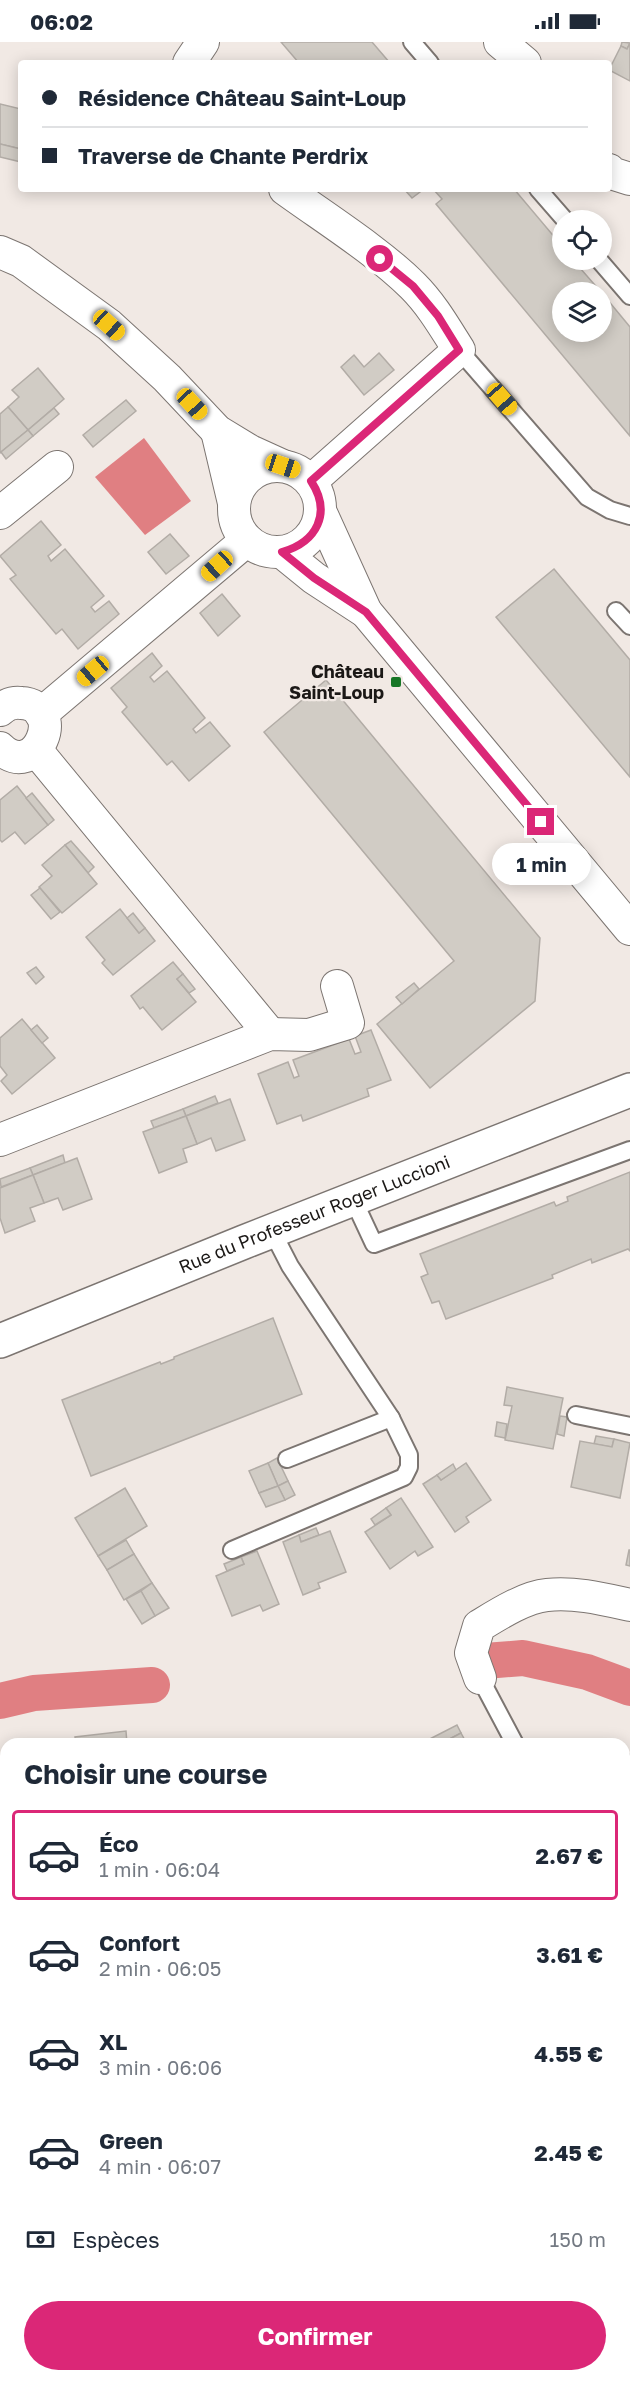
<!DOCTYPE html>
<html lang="fr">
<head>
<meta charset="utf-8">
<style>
	:root { --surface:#fff; --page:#f2f2f3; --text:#1f2937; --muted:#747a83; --line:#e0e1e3; --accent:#db2777 }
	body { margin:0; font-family:"Golos Text",sans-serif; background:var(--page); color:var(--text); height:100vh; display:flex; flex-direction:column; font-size:22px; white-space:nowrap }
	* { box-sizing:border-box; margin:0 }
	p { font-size:20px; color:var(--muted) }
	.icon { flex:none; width:33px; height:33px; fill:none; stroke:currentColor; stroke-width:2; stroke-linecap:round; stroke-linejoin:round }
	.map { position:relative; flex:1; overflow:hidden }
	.details { position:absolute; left:0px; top:1696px; width:630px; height:644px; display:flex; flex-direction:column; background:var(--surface); border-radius:18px 18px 0 0; box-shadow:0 3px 15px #0003 }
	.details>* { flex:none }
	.banner { position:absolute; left:18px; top:18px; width:594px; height:132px; border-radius:6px; box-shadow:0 3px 15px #0003; display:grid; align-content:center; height:132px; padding:0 24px; background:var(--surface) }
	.tools { position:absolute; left:552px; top:168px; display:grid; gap:12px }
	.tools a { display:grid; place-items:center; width:60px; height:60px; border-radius:50%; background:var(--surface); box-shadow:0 3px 15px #0003; font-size:30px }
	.end { position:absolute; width:27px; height:27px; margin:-14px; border:8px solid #db2777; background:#fff; box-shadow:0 0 0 3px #fff }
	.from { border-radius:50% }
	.bubble { position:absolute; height:42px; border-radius:21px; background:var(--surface); box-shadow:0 3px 15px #0003; font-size:20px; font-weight:700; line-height:42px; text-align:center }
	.car { position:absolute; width:18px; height:36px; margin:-18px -9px; border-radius:8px; box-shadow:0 0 4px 2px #0007; background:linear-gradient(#f5c518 24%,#345 0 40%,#f5c518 0 76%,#345 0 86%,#f5c518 0) }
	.banner b { display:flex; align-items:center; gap:21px; height:57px; font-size:22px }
	.banner b+b { border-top:2px solid var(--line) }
	.banner i { width:15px; height:15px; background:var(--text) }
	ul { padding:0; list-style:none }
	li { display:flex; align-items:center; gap:18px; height:90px; margin:0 12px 9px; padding:0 12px; border:3px solid transparent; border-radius:6px }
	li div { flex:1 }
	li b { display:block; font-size:22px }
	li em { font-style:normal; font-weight:700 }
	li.active { border-color:var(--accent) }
	li>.icon { width:54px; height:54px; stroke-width:1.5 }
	h2 { padding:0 24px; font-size:27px; line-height:72px }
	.pay { display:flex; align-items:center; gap:15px; height:66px; padding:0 24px; font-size:22px }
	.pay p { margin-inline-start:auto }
	.button { display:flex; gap:12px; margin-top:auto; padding:12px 24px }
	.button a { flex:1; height:69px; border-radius:36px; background:var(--accent); color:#fff; font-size:24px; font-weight:700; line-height:69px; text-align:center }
	.status { display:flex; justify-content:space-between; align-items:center; height:42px; padding:0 30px; background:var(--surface); direction:ltr }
	.status svg { height:16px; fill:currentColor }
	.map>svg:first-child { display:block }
</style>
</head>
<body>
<div class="status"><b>06:02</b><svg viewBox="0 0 49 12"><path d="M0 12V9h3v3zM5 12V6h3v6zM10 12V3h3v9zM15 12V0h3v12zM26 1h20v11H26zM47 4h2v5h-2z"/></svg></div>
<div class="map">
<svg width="630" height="2339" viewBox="0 0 630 2339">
	<rect width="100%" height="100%" fill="#f1e9e4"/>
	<polygon fill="#d9bc67" points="630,2089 630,2207 624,2209 624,2090"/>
	<polygon fill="#e07f82" points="144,396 191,459 145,493 95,435"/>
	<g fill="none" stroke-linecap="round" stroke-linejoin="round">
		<g stroke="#e07f82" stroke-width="36">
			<polyline points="485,1619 523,1616 587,1630 630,1646"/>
			<polyline points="0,1659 34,1651 152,1643"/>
			<polyline points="0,2264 6,2284"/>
			<polyline points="8,2339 9,2334"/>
		</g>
	</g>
	<g fill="#d1ccc5" stroke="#b2aca6" stroke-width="1.5">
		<polygon points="281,0 372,0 390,21 299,21"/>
		<polygon points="622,0 630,1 627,7 621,4"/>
		<polygon points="630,1 630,39 609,28 621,4 627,7"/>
		<polygon points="0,62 21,67 21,107 0,102"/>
		<polygon points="0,102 21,107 21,120 0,115"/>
		<polygon points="404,147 424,147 412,156"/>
		<polygon points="433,147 514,147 562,204 562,218 573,218 601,250 562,250 562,290 602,290 602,251 630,285 630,394 436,162 442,157"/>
		<polygon points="379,311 394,328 364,353 341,325 354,313 364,325"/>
		<polygon points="38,326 64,357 28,388 8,365 19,355 12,348"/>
		<polygon points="126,358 136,369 93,405 83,393"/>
		<polygon points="8,365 28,388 0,411 0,372"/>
		<polygon points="54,366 59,372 33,394 28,388"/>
		<polygon points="28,388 33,394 6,417 1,410"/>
		<polygon points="41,479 61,503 48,514 51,519 65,507 104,554 91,565 95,570 109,559 119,572 78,607 62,587 56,592 10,537 16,533 0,514"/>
		<polygon points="170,492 189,514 166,532 148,510"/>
		<polygon points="554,527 630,618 630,735 496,575"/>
		<polygon points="222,552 240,574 218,594 200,571"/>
		<polygon points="152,611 162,624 150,635 154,640 167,629 205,676 193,687 196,691 210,680 230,704 189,739 172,719 167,723 122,670 127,665 111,646"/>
		<polygon points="326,638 540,896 535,959 430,1046 377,982 454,919 264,690"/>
		<polygon points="17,744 48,783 25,802 15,790 2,800 0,798 0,758"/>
		<polygon points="32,751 54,778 48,783 26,756"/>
		<polygon points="71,799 94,825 88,831 65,803"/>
		<polygon points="65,803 97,842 62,871 39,845 52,834 42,823"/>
		<polygon points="40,846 60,870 51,877 31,853"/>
		<polygon points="120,867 139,891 145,886 155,899 113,933 102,921 105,918 86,895"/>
		<polygon points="133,871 145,886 139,891 127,876"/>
		<polygon points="173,920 183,932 177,937 196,960 162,988 143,965 140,967 131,954"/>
		<polygon points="36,925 44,935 36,942 27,931"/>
		<polygon points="183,932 195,947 189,951 177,937"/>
		<polygon points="414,941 419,947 402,962 396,955"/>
		<polygon points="22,977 55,1016 12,1052 1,1039 7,1033 0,1024 0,996"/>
		<polygon points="37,983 48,996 42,1001 31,988"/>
		<polygon points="371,988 391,1038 367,1047 369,1054 303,1079 301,1073 277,1082 258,1032 288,1020 294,1036 299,1034 293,1018 349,997 355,1012 361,1010 355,994"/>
		<polygon points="215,1054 218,1061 186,1074 183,1067"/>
		<polygon points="230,1057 245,1098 216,1109 211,1096 197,1102 186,1074"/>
		<polygon points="183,1067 186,1074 154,1086 151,1079"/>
		<polygon points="186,1074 197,1102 183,1107 187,1120 159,1131 143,1090"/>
		<polygon points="63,1113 65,1121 33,1133 30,1126"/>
		<polygon points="77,1116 92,1157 63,1168 58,1156 44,1161 33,1133"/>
		<polygon points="30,1126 33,1133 1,1145 0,1137"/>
		<polygon points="630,1130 630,1209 628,1207 592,1221 591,1217 552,1233 553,1236 446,1277 439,1259 432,1261 421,1235 428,1232 420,1212 554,1160 556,1164 568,1159 567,1155"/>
		<polygon points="33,1133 44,1161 30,1166 35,1179 5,1191 0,1176 0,1146"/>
		<polygon points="273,1276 302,1352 91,1434 62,1358 160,1320 161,1322 174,1317 174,1315"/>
		<polygon points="507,1345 563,1356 553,1407 505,1398 512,1364 504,1363"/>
		<polygon points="560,1374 567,1375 564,1394 557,1392"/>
		<polygon points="497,1380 507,1382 505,1396 495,1394"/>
		<polygon points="596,1394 614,1397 612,1405 594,1402"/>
		<polygon points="614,1397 630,1401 620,1456 571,1445 580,1399 612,1405"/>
		<polygon points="277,1416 288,1439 278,1444 268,1421"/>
		<polygon points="268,1421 278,1444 259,1451 249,1429"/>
		<polygon points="466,1421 491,1458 466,1475 469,1480 455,1490 423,1442 437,1433 441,1438"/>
		<polygon points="453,1422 456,1428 441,1438 437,1433"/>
		<polygon points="288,1439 295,1453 285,1458 278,1444"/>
		<polygon points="278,1444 285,1458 266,1465 259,1451"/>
		<polygon points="125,1446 147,1484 98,1514 75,1476"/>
		<polygon points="401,1456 433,1505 418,1514 415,1509 390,1527 365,1490 391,1473 386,1466"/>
		<polygon points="386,1466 391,1473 375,1483 371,1477"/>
		<polygon points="316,1486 319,1493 301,1500 299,1493"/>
		<polygon points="330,1489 346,1530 318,1541 320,1546 303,1553 283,1500 299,1493 301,1500"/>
		<polygon points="126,1498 134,1512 107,1528 98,1514"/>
		<polygon points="629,1508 630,1508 630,1524 626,1523"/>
		<polygon points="257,1509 279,1562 263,1569 260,1563 232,1574 216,1534 244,1522 241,1515"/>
		<polygon points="134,1512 152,1541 124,1558 107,1528"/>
		<polygon points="241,1515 244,1522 227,1529 224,1522"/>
		<polygon points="152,1541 169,1566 155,1574 141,1549"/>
		<polygon points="141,1549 155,1574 142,1582 126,1557"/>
		<polygon points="457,1683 461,1691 442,1701 440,1698 432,1702 420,1702"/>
		<polygon points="126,1689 127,1702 76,1702 75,1695"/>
		<polygon points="461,1691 467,1702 440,1702 442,1701"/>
		<polygon points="601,1697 604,1702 591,1702"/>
		<polygon points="624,1703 630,1714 630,1735 624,1738"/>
		<polygon points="6,1739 6,1777 0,1779 0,1741"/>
		<polygon points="6,1777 6,1795 3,1797 0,1789 0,1779"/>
		<polygon points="629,1788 630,1848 626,1850 624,1847 624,1791"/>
		<polygon points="4,1850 6,1863 0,1866 0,1853"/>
		<polygon points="6,1863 6,1882 0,1871 0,1866"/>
		<polygon points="0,1871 6,1882 6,1954 0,1958"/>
		<polygon points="630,1913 630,1936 624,1921 624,1915"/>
		<polygon points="626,1984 630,1997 630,2011 624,2013 624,1985"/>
		<polygon points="630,2011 630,2028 624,2029 624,2013"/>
		<polygon points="0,2111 6,2120 6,2134 0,2138"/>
		<polygon points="6,2134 6,2155 0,2159 0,2138"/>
		<polygon points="630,2276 630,2298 624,2299 624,2277"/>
		<polygon points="87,2334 102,2334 105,2339 90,2339"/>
		<polygon points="102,2334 146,2334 149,2339 105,2339"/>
		<polygon points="353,2334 382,2334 387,2339 348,2339"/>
		<polygon points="382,2334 392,2334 397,2339 387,2339"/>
		<polygon points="461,2334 500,2334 502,2339 462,2339"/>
		<polygon points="575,2334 591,2334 576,2339"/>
		<polygon points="591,2334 607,2334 609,2339 576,2339"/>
	</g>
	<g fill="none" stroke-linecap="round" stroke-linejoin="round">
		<g stroke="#7c7571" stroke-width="20">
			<g id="service">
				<polyline points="412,0 430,21"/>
				<polyline points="538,147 565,178"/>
				<polyline points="599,218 630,254"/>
				<polyline points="459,308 587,455 610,468 630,474"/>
				<polyline points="616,569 630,584"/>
				<polyline points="353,1157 374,1202 630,1108"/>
				<polyline points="576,1373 630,1384"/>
				<polyline points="287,1417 391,1376"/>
				<polyline points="232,1508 404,1435 409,1425 409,1413 391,1376 290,1224 272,1189"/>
				<polyline points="480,1636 515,1702"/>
				<polyline points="624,2075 630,2073"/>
			</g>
		</g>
		<g stroke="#7c7571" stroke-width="34">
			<g id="minor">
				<polyline points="500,0 525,21"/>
				<polyline points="189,21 203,0"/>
				<polyline points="609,128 611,131 630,137"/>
				<path d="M285,147C325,176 379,210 413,244C432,263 445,286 459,308L311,439"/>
				<polyline points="0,210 21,219 109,283 167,336 217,389 250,409 283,424"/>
				<polyline points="217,389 234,461"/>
				<circle cx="277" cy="467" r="43"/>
				<polyline points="0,471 57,425"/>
				<polyline points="321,471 366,570 630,887"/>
				<polyline points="282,510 314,536 366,570"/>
				<path d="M0,668C7,662 13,660 21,661C68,663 37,741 0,706"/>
				<polyline points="41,672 247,498"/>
				<polyline points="36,708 270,992"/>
				<polyline points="0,1098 270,992 309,993 348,981 337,944"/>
				<path d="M480,1636L471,1611L479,1584C497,1573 525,1555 547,1553C575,1550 603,1557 630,1563"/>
				<polyline points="0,2032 6,2032"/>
				<polyline points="624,2232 630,2230"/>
				<polyline points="282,2334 286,2339"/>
			</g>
		</g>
		<g stroke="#7c7571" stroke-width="36">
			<g id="tertiary">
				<path id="s1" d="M0,1299L244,1200L630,1048"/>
			</g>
		</g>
		<use href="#service" stroke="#fff" stroke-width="16"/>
		<use href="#minor" stroke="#fff" stroke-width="32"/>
		<use href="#tertiary" stroke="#fff" stroke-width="33"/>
	</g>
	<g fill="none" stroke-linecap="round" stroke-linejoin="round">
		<path stroke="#db2777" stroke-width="8" d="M380,217L413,244L438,274L459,308L311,439C332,471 317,500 282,510L314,536L366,570L541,780"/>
	</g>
	<rect fill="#177626" stroke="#f1e9e4" stroke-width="2" x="390" y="634" width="12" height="12" rx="3"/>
	<g text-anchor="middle" stroke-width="4.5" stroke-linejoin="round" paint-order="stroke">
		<g font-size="18" font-weight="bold" fill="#1b1816" stroke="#f1e9e4" text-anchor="end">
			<text x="384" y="636">Château<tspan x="384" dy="21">Saint-Loup</tspan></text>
		</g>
		<g font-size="18" fill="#1b1816" stroke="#f1e9e4">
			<text dy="6" stroke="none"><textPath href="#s1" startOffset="339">Rue du Professeur Roger Luccioni</textPath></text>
		</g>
	</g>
</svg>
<div class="tools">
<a><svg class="icon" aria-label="locate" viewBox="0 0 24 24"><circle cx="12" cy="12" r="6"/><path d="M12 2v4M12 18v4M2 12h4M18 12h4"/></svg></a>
<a><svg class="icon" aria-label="layers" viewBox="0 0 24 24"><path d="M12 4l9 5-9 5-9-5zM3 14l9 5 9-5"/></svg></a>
</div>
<i class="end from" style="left:380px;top:217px"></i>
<i class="end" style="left:541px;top:780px"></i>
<div class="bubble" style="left:492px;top:801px;width:99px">1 min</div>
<i class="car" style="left:109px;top:283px;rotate:132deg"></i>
<i class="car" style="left:502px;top:357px;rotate:139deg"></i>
<i class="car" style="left:192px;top:362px;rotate:137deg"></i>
<i class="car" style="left:283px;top:424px;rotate:108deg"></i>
<i class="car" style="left:217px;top:524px;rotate:228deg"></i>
<i class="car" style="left:93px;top:629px;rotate:230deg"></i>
<div class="banner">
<b><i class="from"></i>Résidence Château Saint-Loup</b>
<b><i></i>Traverse de Chante Perdrix</b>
</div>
<section class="details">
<h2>Choisir une course</h2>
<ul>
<li class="active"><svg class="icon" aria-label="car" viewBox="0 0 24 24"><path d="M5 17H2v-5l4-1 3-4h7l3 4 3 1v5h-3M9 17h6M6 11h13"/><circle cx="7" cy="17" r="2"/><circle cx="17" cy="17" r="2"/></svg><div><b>Éco</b><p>1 min · 06:04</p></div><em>2.67 €</em></li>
<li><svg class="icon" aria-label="car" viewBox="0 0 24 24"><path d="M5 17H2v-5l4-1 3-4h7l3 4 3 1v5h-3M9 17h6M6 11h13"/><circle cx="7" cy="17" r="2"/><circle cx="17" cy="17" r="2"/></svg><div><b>Confort</b><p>2 min · 06:05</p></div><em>3.61 €</em></li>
<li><svg class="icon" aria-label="car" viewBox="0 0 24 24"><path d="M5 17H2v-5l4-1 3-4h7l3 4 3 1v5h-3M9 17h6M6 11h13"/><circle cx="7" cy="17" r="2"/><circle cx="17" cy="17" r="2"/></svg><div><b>XL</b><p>3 min · 06:06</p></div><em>4.55 €</em></li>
<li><svg class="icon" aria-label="car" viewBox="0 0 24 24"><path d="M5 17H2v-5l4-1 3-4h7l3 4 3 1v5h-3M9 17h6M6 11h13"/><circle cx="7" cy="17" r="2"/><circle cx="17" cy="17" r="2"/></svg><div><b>Green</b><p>4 min · 06:07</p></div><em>2.45 €</em></li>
</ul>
<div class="pay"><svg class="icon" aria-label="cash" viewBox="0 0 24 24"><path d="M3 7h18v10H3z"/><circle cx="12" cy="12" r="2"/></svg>Espèces<p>150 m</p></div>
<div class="button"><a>Confirmer</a></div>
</section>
</div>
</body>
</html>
